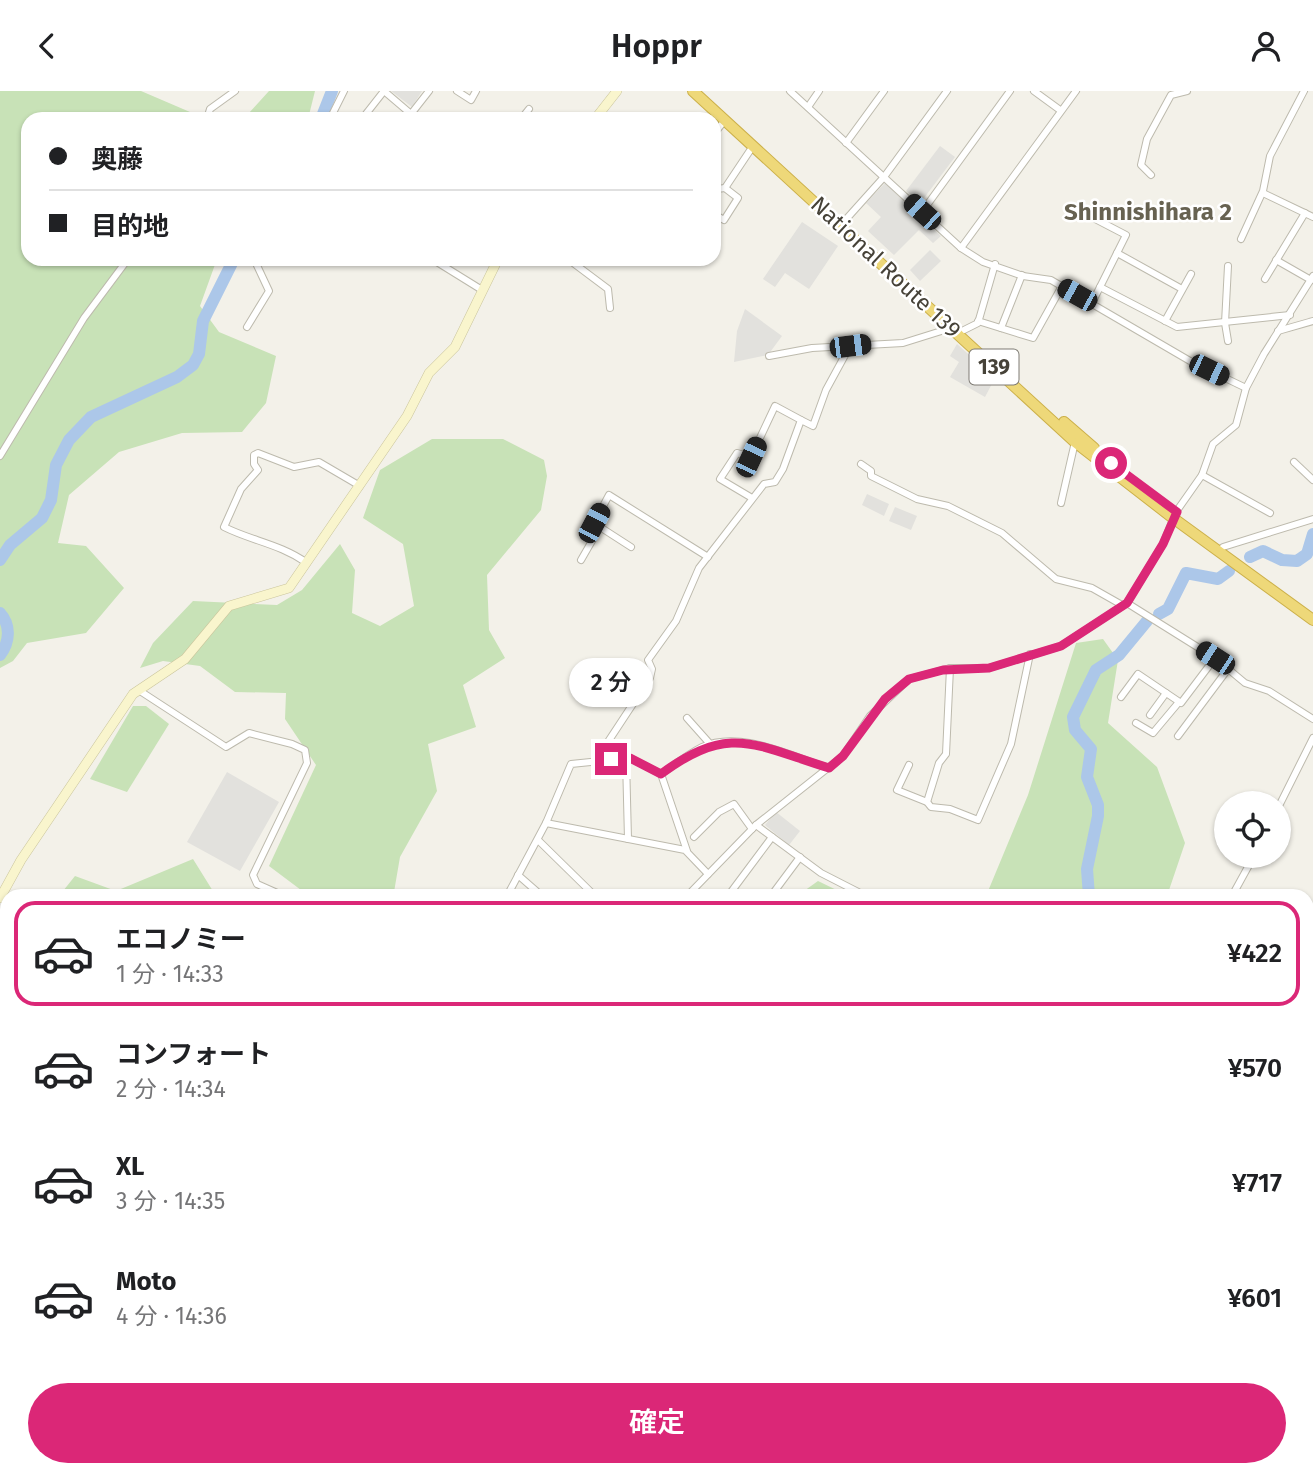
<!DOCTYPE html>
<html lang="ja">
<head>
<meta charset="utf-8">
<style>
	:root { --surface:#fff; --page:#f2f2f2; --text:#202124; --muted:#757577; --line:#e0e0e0; --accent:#db2777 }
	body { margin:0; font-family:"Fira Sans","Noto Sans JP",sans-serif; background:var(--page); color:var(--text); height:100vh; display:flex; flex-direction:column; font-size:26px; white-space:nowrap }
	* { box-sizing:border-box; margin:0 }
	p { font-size:23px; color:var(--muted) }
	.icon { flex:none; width:38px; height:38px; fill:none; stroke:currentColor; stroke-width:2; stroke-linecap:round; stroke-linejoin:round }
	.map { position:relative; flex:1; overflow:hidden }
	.drawer { position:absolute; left:0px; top:798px; width:1314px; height:588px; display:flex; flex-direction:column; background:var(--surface); border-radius:21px 21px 0 0; box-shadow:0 2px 5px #0004 }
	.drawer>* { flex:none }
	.top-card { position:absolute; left:21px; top:21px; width:700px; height:154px; border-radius:21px; box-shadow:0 2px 5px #0004; display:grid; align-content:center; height:154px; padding:0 28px; background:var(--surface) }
	.tools { position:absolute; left:1214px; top:700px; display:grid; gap:14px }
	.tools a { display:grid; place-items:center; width:77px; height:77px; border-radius:50%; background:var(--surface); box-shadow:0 2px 5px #0004; font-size:35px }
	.end { position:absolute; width:32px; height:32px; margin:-16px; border:9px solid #db2777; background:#fff; box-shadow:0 0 0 4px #fff }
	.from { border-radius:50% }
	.bubble { position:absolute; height:49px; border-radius:24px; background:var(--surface); box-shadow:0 2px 5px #0004; font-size:23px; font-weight:600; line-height:49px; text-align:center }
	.car { position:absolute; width:21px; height:42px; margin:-21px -10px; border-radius:9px; box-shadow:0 0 5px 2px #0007; background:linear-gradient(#222 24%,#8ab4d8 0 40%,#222 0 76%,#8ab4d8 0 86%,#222 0) }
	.top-card b { display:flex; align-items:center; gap:24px; height:66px; font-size:26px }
	.top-card b+b { border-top:2px solid var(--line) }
	.top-card i { width:18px; height:18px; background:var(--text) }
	ul { padding:12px 0 0; list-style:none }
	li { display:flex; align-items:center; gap:21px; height:105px; margin:0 14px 10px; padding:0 14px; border:4px solid transparent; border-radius:21px }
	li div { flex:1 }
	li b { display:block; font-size:26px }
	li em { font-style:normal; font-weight:600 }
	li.selected { border-color:var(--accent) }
	li>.icon { width:63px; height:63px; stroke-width:1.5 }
	.action { display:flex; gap:14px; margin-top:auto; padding:14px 28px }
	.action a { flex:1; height:80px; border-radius:42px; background:var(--accent); color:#fff; font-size:28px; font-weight:600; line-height:80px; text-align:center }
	header { display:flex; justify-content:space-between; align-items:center; height:91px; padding:0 28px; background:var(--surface); font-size:32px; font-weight:600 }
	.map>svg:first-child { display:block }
</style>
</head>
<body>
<header><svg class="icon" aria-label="back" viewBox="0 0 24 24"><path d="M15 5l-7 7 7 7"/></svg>Hoppr<svg class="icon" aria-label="person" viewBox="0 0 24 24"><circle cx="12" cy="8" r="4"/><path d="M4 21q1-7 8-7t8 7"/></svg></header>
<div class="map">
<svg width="1313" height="1386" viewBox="0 0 1313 1386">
	<rect width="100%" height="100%" fill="#f3f1e9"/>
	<g fill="#c8e2b7">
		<polygon points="0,0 141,0 190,21 249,22 269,0 315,0 308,28 28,28 28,168 217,168 200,215 219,241 276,265 266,312 242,341 182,342 119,361 69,404 58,452 86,455 124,497 86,542 27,552 13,570 0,577"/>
		<polygon points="432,348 503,348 544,369 547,385 541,419 487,484 489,539 505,567 463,594 476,636 428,653 437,700 400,766 394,801 369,805 309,805 269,775 316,674 285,628 286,602 235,601 200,575 163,570 140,577 153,552 193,510 277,514 302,499 340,453 355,479 352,522 380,535 414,515 403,453 363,427 380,379"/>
		<polygon points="1103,548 1118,569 1108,632 1157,676 1185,752 1167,805 986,805 1028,704 1076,552"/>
		<polygon points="133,615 146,615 169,633 127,701 90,688"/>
		<polygon points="193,768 216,805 59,805 75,785 116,800"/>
		<polygon points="818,790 849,805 797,805"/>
		<polygon points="0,850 7,850 7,951 0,950"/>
		<polygon points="1307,996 1313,1001 1313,1170 1307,1172"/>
		<polygon points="13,1379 837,1379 843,1386 9,1386"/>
		<polygon points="901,1379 1253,1379 1250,1386 879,1386 901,1382"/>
	</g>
	<g fill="#e2e1dd">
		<polygon points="391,0 422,0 412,16"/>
		<polygon points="940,55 955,66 921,111 906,100"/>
		<polygon points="885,92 941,145 933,152 919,139 894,164 868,140 881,126 866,112"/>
		<polygon points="802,131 838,155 809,198 785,182 775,196 763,188"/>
		<polygon points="930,159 941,170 920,190 910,179"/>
		<polygon points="745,218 782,245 768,264 734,271 737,240"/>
		<polygon points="957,253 995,287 985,306 950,286 959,271 950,265"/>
		<polygon points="867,403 889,413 884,425 862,414"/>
		<polygon points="895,416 917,425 911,439 889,430"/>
		<polygon points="227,681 279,711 240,780 187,751"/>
		<polygon points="776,721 800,740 789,754 765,734"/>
	</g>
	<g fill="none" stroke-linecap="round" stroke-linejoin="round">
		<g stroke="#acc7e9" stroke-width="12">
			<polyline points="321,28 332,0"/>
			<polyline points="1250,466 1263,460 1282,469 1297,470 1307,463 1313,443"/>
			<polyline points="0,469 10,454 42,427 51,409 56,374 69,349 91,326 177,286 193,274 199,263 203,230 234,168"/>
			<path d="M0,522C11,534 10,551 0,564"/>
			<polyline points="1159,523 1168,518 1186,482 1218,488 1229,480"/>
			<polyline points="1089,805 1087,778 1098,725 1098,714 1087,686 1091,658 1075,639 1073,626 1096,579 1119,564 1147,530"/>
			<polyline points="697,1379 701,1386"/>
		</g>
		<g stroke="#bdbaad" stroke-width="8">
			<g id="street">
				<polyline points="384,0 411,23 429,0"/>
				<polyline points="457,0 471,9 476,0"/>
				<polyline points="790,0 961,157 983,171 1023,185 1051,189 1190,270 1246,297"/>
				<polyline points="1034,0 1060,19"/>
				<polyline points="808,16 819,0"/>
				<polyline points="207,28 210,18 235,0"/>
				<polyline points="330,28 344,0"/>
				<polyline points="362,28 384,0"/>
				<polyline points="521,28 529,18"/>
				<polyline points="714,43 725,29"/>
				<polyline points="846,52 884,0"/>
				<polyline points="1151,84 1141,74 1147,48 1171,4 1187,0"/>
				<polyline points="1263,102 1313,126"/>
				<polyline points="714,103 717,98 725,97 753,55"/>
				<polyline points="1074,117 1126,144 1092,212"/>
				<polyline points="922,121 1010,0"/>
				<polyline points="714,123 724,129 738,107 725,97"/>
				<polyline points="840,135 884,86 947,0"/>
				<polyline points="1241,148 1263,100 1270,65 1304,0"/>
				<polyline points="961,157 1076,0"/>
				<polyline points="1117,162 1182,198"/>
				<polyline points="432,168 482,199"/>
				<polyline points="568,168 608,198 610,217"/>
				<polyline points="1276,169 1311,189"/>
				<polyline points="1228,175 1225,232 1228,250"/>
				<polyline points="1265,188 1305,122"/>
				<polyline points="1100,196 1177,236 1290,224"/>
				<polyline points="978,230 1033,247 1062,195"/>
				<polyline points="1165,230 1191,183"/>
				<polyline points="247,236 269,200 254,168"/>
				<polyline points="1001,237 1022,184"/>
				<polyline points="964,239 978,232 995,173"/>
				<polyline points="1278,240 1313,230"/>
				<polyline points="769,265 812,257 903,252 951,237"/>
				<polyline points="0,365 84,227 128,168"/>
				<polyline points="1294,371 1313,389"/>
				<polyline points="861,373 871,380 871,385 917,408 948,415 1002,442 1056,488 1092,497 1122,514"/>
				<polyline points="1202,384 1270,422"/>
				<polyline points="752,407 720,388 737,362 751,366 775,315 801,329"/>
				<polyline points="1061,412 1075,351"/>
				<polyline points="600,436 631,456"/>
				<polyline points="1223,456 1313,428"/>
				<polyline points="581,469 600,436 594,432 609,404 708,466"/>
				<path d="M307,472C280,453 252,450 224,436L241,398L258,379L254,373V364L258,362L294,376L319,371L360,395"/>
				<polyline points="1127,512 1215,567 1245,592 1269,600 1313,628"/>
				<polyline points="140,600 226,656 249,642 292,653 305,659 307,672 253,784 257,793 284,805"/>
				<polyline points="1121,606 1138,583 1181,612 1215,567"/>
				<polyline points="1150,624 1166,602"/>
				<polyline points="687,627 711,654"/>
				<polyline points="1136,632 1153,642 1179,611"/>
				<polyline points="1178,645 1228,578"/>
				<polyline points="626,668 628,748"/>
				<polyline points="596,669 650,587 652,578 648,569 676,530 699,477 764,393 775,391 783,378 801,329 813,335 826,299 850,255"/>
				<polyline points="909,674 897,699 927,711 931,716 950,718 978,729 1011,653 1030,563"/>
				<polyline points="661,683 687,760"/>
				<polyline points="927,711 939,672 946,663 950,577"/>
				<polyline points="1279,715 1313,647"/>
				<polyline points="546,732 685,759 708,783"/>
				<polyline points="756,734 821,782 866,805"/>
				<polyline points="694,746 719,721 734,713 752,738"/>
				<polyline points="538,749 595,805"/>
				<polyline points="518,784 542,805"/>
				<path d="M507,805L546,732L571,673L630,667L661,683C674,674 688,663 702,656C740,638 792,666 829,677"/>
				<polyline points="687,805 756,734 843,665 870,625 909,588 950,577 989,577 1061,555 1127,512 1163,453 1176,421 1202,384 1213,353 1236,334 1246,297 1264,263 1313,185"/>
				<polyline points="728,805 772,746"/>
				<polyline points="771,805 800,766"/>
				<polyline points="1232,805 1254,765"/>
				<polyline points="1307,836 1313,829"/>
				<polyline points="1307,980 1313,981"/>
				<polyline points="1307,1022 1313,1020"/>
				<polyline points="1307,1190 1313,1188"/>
				<polyline points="1307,1246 1313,1243"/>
				<polyline points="0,1309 7,1302"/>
				<polyline points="1064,1386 1067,1379"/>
				<polyline points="1164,1386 1167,1379"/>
			</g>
		</g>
		<g stroke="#cac59c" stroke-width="10">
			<g id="secondary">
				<polyline points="595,28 617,0"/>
				<polyline points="0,807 21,769 133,603 185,568 229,515 289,497 407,325 429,282 455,256 498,168"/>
				<polyline points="1307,1347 1313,1347"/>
				<polyline points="1177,1386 1197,1379"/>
			</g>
		</g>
		<g stroke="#ccb04a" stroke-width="12">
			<g id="highway">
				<polyline points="693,0 1075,351 1173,427 1313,529"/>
				<polyline points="1064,331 1094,357"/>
			</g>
		</g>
		<use href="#street" stroke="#fff" stroke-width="6"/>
		<use href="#secondary" stroke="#f9f5cd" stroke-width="9"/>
		<use href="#highway" stroke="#eed879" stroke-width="10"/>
	</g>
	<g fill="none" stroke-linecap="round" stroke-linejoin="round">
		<path stroke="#db2777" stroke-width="9" d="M611,668L630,667L661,683C730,632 754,654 829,677L843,665L885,608L909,588L943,579L989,577L1061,555L1127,512L1163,453L1177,421L1111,372"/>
	</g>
	<g text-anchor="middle" stroke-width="5" stroke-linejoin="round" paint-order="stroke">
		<rect fill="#fff" stroke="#7e7b74" stroke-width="2" x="969.5" y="258.5" width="49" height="35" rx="5"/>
		<g font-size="21" font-weight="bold" fill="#464238">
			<text x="994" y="283">139</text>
		</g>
		<g font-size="23" fill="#464238" stroke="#fff">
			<text transform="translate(886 176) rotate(43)" y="8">National Route 139</text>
		</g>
		<g font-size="24" font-weight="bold" fill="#676251" stroke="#fff">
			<text x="1148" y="129">Shinnishihara 2</text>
		</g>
	</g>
</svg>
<div class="tools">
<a><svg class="icon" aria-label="locate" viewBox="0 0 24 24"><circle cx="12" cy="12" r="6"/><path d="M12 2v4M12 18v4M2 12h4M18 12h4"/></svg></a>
</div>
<i class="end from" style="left:1111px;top:372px"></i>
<i class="end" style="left:611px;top:668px"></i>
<div class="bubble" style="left:569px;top:567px;width:84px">2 分</div>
<i class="car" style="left:922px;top:121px;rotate:312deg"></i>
<i class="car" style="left:1077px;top:204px;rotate:299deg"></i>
<i class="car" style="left:850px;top:255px;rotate:83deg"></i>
<i class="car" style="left:1209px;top:279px;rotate:116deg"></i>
<i class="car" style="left:751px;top:366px;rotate:25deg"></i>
<i class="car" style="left:594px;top:432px;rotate:28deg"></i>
<i class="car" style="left:1215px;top:567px;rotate:303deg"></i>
<div class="top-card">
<b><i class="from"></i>奥藤</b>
<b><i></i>目的地</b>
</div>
<section class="drawer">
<ul>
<li class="selected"><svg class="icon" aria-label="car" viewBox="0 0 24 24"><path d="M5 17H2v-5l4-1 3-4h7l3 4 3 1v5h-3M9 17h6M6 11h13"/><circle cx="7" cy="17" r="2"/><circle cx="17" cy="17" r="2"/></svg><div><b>エコノミー</b><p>1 分 · 14:33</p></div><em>¥422</em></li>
<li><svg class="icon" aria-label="car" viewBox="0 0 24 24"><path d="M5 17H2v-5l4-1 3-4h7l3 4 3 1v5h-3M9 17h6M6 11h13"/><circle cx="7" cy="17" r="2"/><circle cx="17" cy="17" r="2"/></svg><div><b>コンフォート</b><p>2 分 · 14:34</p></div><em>¥570</em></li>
<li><svg class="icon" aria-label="car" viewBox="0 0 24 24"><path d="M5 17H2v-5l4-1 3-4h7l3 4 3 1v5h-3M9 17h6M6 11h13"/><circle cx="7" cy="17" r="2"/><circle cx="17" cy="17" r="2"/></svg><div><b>XL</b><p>3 分 · 14:35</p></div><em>¥717</em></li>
<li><svg class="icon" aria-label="car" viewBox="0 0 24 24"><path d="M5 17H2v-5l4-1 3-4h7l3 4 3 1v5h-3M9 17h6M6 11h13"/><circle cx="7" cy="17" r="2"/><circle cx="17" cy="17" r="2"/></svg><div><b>Moto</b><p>4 分 · 14:36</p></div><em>¥601</em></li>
</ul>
<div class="action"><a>確定</a></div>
</section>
</div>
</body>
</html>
